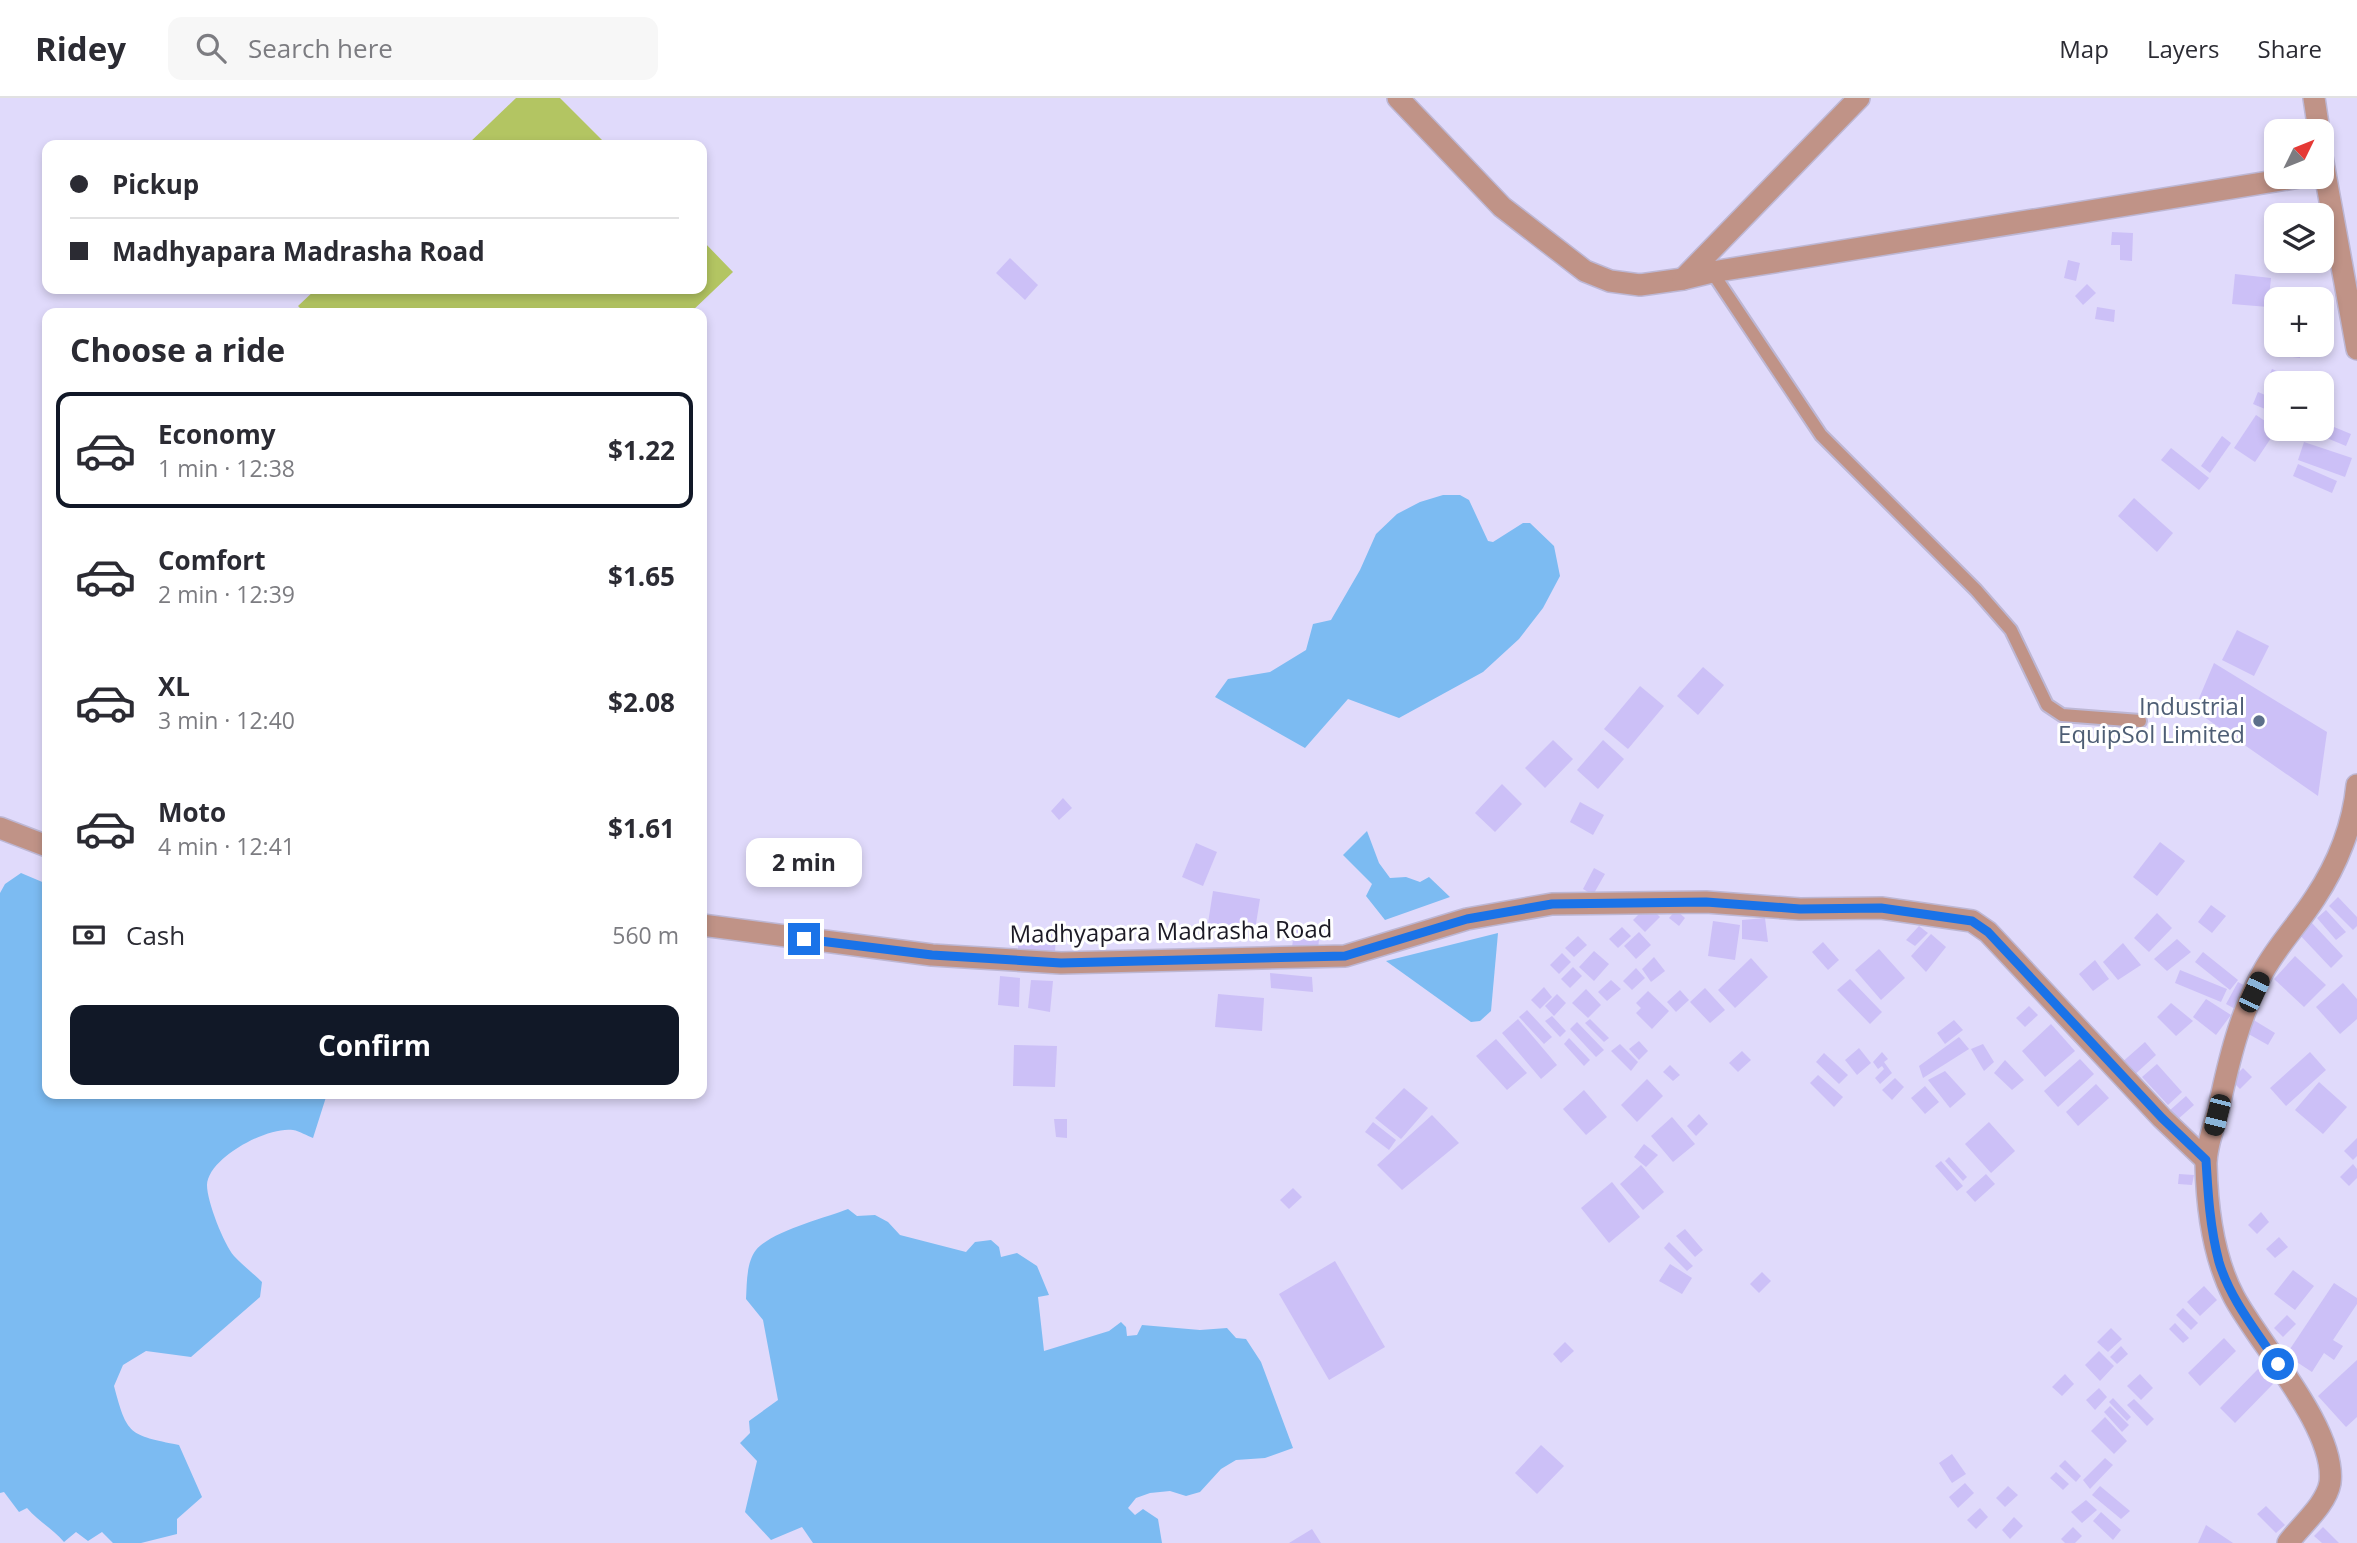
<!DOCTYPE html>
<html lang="en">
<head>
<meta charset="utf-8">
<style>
	:root { --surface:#fff; --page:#f7f7f7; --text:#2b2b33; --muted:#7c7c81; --line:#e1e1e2; --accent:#111827 }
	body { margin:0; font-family:"Open Sans",sans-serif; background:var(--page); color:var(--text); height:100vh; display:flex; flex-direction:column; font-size:26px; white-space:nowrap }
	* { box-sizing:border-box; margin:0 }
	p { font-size:23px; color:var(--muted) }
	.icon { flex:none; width:38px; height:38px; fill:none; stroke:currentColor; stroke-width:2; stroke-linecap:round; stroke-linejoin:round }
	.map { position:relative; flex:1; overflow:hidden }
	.side { position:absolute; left:42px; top:210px; width:665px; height:791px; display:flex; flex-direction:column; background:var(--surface); border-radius:14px; box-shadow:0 4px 10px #0003 }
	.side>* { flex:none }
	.banner { position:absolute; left:42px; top:42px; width:665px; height:154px; border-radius:14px; box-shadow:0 4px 10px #0003; display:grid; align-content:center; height:154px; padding:0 28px; background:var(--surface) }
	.needle { width:46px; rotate:47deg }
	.tools { position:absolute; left:2264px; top:21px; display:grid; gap:14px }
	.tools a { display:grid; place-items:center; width:70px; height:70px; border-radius:14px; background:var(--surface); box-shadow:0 4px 10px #0003; font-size:35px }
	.end { position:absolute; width:32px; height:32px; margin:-16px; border:9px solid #1a73e8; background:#fff; box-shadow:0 0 0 4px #fff }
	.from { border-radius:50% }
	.bubble { position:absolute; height:49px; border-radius:14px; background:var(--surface); box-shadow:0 4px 10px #0003; font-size:23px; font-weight:700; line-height:49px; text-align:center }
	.car { position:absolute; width:21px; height:42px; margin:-21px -10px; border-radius:9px; box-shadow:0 0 5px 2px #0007; background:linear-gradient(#222 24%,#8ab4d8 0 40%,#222 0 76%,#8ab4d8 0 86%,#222 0) }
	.banner b { display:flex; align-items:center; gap:24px; height:66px; font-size:26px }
	.banner b+b { border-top:2px solid var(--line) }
	.banner i { width:18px; height:18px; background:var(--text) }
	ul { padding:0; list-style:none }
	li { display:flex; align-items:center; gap:21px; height:116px; margin:0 14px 10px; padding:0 14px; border:4px solid transparent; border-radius:14px }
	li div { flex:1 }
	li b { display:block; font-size:26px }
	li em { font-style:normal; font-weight:700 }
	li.current { border-color:var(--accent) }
	li>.icon { width:63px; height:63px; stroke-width:1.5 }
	h2 { padding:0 28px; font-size:32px; line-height:84px }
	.pay { display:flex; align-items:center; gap:18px; height:77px; padding:0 28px; font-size:26px }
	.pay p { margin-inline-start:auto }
	.action { display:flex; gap:14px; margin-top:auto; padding:14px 28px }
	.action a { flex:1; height:80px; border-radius:14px; background:var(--accent); color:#fff; font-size:28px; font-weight:700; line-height:80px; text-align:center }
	header { display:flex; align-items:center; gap:42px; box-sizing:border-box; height:98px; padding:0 35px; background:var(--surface); border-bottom:2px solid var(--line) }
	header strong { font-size:33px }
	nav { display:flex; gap:38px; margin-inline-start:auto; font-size:24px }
	.search { width:490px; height:63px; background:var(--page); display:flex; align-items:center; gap:18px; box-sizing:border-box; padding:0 24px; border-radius:14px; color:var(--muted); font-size:26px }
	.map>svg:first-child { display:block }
</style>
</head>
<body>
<header>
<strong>Ridey</strong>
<div class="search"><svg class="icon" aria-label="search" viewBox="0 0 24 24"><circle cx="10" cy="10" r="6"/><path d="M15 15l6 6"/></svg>Search here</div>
<nav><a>Map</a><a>Layers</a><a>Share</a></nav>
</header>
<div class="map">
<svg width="2357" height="1445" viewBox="0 0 2357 1445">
	<rect width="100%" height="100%" fill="#e0dafb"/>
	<g fill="#b3c562">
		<polygon points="516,0 560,0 607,47 467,47"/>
		<polygon points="702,142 733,174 690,215 305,215 298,208 316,191 702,191"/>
	</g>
	<g fill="#7cbbf2">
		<polygon points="1443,397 1460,397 1469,402 1488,443 1493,444 1523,425 1530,425 1554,448 1560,478 1543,510 1519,541 1483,574 1399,620 1348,601 1305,650 1215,599 1228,581 1270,574 1306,552 1313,526 1331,522 1360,472 1376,436 1397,416 1420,404"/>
		<polygon points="1367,733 1379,765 1390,780 1406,779 1420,784 1429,779 1450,799 1385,822 1366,798 1372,786 1343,757"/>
		<path d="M21,775L47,786V996H327L313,1040C307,1038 300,1033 293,1032C268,1028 208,1060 207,1087C207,1104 224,1146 234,1158C242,1167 253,1175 262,1184L260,1199L191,1259L146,1253L123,1267L114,1288C127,1337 129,1337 179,1347L202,1399L177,1421V1436L141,1445H113L102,1434L88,1443L76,1434L64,1444C52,1430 39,1424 27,1410L19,1414L4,1394L0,1395V795L5,786Z"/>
		<polygon points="1498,835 1491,913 1480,923 1471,924 1386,863"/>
		<path d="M848,1111L857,1118L875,1117L888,1124L900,1137L966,1154L975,1144L991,1142L999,1149L1001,1159L1017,1155L1037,1168L1049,1197L1038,1199L1044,1253L1109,1233L1121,1224L1126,1229L1127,1238L1137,1237L1142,1227L1200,1232L1227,1230L1236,1240L1246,1241L1261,1264L1293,1350L1265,1360L1236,1362L1221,1371L1200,1394L1186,1398L1170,1393L1150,1395L1136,1400L1128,1410L1135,1417L1143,1411L1158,1421L1162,1445H813L802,1429L771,1442L745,1414L757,1363L740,1345L750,1335L749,1323L778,1302L763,1222L746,1201C747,1186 746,1165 756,1152C772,1133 825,1120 848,1111Z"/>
	</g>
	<g fill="#ccc0f7">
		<polygon points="2112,134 2133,135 2132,163 2120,162 2120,147 2111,147"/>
		<polygon points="1010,160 1038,187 1025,202 996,175"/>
		<polygon points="2068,162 2080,165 2076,183 2064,180"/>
		<polygon points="2235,176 2271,180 2268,209 2232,206"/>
		<polygon points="2087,186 2096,195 2083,207 2075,198"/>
		<polygon points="2097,209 2115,212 2114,224 2095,221"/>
		<polygon points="2271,229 2277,230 2277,247 2302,247 2300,260 2268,256"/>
		<polygon points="2272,271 2305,285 2277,287 2267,283"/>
		<polygon points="2258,294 2277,302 2277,316 2253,306"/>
		<polygon points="2256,317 2277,331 2255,364 2234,350"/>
		<polygon points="2322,324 2351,336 2346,348 2305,331 2322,331"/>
		<polygon points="2222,338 2231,345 2210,375 2201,368"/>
		<polygon points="2304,344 2352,360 2345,379 2298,362"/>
		<polygon points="2171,350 2209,380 2199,392 2161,362"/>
		<polygon points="2298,366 2337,383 2332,395 2293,378"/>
		<polygon points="2134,400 2173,435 2157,454 2118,418"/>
		<polygon points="2237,532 2269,548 2254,578 2222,562"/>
		<polygon points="2214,565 2327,634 2318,698 2194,612"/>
		<polygon points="1703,569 1724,587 1698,617 1677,598"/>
		<polygon points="1640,588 1664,608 1628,651 1604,631"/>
		<polygon points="1553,642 1573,661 1545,690 1525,670"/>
		<polygon points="1603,642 1624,661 1598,691 1577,672"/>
		<polygon points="1502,686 1522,706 1495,734 1475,715"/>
		<polygon points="1063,700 1072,710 1059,722 1051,713"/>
		<polygon points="1580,704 1604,717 1593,737 1570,724"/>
		<polygon points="2160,744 2185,763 2157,798 2133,779"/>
		<polygon points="1196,745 1217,754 1203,788 1182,779"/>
		<polygon points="1594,770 1605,776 1593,797 1583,791"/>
		<polygon points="1213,793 1260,801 1255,832 1208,825"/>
		<polygon points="2338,799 2357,819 2357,828 2353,832 2329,808"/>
		<polygon points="1648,807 1660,819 1645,834 1633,822"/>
		<polygon points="2211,807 2226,818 2212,835 2198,824"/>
		<polygon points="1676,812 1685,820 1679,828 1669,820"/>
		<polygon points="2326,812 2346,834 2336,842 2317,820"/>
		<polygon points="2157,815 2172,830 2149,854 2134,840"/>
		<polygon points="1765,820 1768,844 1742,841 1742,822"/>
		<polygon points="1713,823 1740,827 1735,862 1708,858"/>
		<polygon points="2311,824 2343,858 2331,870 2298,835"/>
		<polygon points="1295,827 1320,830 1318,852 1292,849"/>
		<polygon points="1919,828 1928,835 1915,848 1906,842"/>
		<polygon points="1622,829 1631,838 1618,850 1609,841"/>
		<polygon points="1018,833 1056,834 1055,855 1018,854"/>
		<polygon points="1639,834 1651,847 1636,861 1624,848"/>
		<polygon points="1931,836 1946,849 1926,874 1911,858"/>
		<polygon points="1578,838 1587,847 1574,859 1565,850"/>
		<polygon points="2177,841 2191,854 2167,873 2154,861"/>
		<polygon points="1823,844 1839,862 1828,872 1812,854"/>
		<polygon points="2123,845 2141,867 2118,882 2103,864"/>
		<polygon points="1879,851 1905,880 1881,902 1855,872"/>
		<polygon points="1594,853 1609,866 1594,883 1579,869"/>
		<polygon points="2203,854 2238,882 2230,892 2195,864"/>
		<polygon points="1562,855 1571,864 1559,876 1550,867"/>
		<polygon points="2295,858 2326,887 2304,909 2274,881"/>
		<polygon points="1654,859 1665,873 1651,884 1642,871"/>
		<polygon points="1751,860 1768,879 1735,910 1718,892"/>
		<polygon points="2095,862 2109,881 2093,893 2079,876"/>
		<polygon points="1573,869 1582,878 1570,890 1561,881"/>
		<polygon points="1636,870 1645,880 1632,892 1623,883"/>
		<polygon points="2180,872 2227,891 2221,904 2175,885"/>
		<polygon points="1270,875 1312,879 1313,894 1271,890"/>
		<polygon points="1000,878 1020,880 1019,909 998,907"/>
		<polygon points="1850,881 1882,914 1870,926 1837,892"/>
		<polygon points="1031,882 1053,883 1050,914 1028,910"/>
		<polygon points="1611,882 1621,891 1607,903 1598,894"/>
		<polygon points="2238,884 2251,891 2239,913 2226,906"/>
		<polygon points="2343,885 2357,901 2357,921 2340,936 2316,909"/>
		<polygon points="1544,889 1552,899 1540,911 1531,902"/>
		<polygon points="1705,890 1725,912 1710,925 1690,904"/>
		<polygon points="1586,891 1601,907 1588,920 1572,905"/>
		<polygon points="1680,892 1689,902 1676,914 1667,904"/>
		<polygon points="1648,893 1669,913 1652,931 1636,915 1641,910 1636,905"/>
		<polygon points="1218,896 1264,900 1262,933 1215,929"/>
		<polygon points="1557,896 1566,905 1554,918 1545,908"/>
		<polygon points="2206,901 2231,917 2216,937 2193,919"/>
		<polygon points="2171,905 2193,923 2176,938 2157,919"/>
		<polygon points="2029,908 2038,917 2025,929 2016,920"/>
		<polygon points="1527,912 1552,939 1544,946 1519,919"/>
		<polygon points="1552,918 1566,933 1560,939 1545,923"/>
		<polygon points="1518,921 1557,967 1541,981 1502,935"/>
		<polygon points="1590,921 1609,940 1604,944 1585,925"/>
		<polygon points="2252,921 2275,935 2268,947 2245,934"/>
		<polygon points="1954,922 1963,932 1945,946 1937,935"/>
		<polygon points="1577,924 1604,952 1596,959 1570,931"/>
		<polygon points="2051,926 2075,953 2045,979 2022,953"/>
		<polygon points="1959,939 1969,951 1923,980 1919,968"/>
		<polygon points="1569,940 1590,962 1584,968 1564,946"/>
		<polygon points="1496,941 1527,975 1507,992 1476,958"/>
		<polygon points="1639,943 1648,953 1639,962 1629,951"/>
		<polygon points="2145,944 2156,957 2132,979 2120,966"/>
		<polygon points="1620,946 1638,964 1631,973 1611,953"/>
		<polygon points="1983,946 1994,964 1984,973 1971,951"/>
		<polygon points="1014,947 1057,948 1055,989 1013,988"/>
		<polygon points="1859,950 1871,965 1857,977 1845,962"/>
		<polygon points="1742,953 1751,962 1738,974 1729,965"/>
		<polygon points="1882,954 1888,961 1884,964 1892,975 1880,986 1875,980 1884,971 1882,968 1878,971 1873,964"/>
		<polygon points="2310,954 2326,972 2286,1008 2270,990"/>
		<polygon points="1824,955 1848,977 1839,986 1816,964"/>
		<polygon points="2080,961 2094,976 2058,1009 2044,993"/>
		<polygon points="2005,962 2024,982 2012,992 1994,975"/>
		<polygon points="2157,966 2182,994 2168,1007 2142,979"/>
		<polygon points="1670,967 1680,977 1673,983 1663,974"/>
		<polygon points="2243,970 2252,979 2240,991 2231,982"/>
		<polygon points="1945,973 1966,996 1950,1010 1928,982"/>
		<polygon points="1818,977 1843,999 1834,1009 1810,985"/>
		<polygon points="1895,980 1904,989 1892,1002 1882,992"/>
		<polygon points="1647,981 1663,998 1637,1024 1621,1007"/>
		<polygon points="2319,984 2347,1009 2323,1036 2295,1012"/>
		<polygon points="2096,986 2109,1000 2078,1028 2066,1014"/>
		<polygon points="1925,988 1939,1004 1925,1016 1911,1000"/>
		<polygon points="1404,990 1428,1010 1401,1041 1375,1020"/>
		<polygon points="1584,992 1607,1019 1586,1037 1563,1011"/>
		<polygon points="2186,998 2194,1007 2177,1022 2169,1013"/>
		<polygon points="1699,1016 1708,1026 1696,1038 1687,1028"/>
		<polygon points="1432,1017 1459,1045 1402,1092 1377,1067"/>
		<polygon points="1672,1019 1695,1046 1673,1064 1651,1038"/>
		<polygon points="1054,1021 1067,1021 1067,1040 1056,1039"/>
		<polygon points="1373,1024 1396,1042 1389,1052 1365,1034"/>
		<polygon points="1989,1024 2015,1053 1991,1075 1965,1046"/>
		<polygon points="2357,1040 2357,1058 2353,1062 2344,1053"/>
		<polygon points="1644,1046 1658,1057 1646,1069 1634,1059"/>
		<polygon points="1949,1059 1967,1079 1963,1083 1945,1063"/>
		<polygon points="1941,1063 1963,1088 1957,1093 1935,1068"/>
		<polygon points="2353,1066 2357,1071 2357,1080 2349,1088 2340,1079"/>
		<polygon points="1641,1067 1664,1094 1643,1112 1620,1086"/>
		<polygon points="1986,1076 1995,1086 1975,1104 1966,1094"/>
		<polygon points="2179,1076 2194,1077 2192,1087 2178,1086"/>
		<polygon points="1612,1084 1640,1119 1609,1145 1581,1110"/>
		<polygon points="1293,1090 1302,1099 1289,1111 1280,1102"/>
		<polygon points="2261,1114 2269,1124 2257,1136 2248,1127"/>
		<polygon points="1685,1131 1703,1152 1695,1159 1676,1138"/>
		<polygon points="2279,1139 2288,1149 2275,1160 2266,1151"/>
		<polygon points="1669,1144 1693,1168 1687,1173 1664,1150"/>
		<polygon points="1335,1163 1385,1249 1329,1282 1279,1196"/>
		<polygon points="1670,1166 1692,1180 1682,1196 1659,1183"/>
		<polygon points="2293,1172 2314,1188 2295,1212 2274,1196"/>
		<polygon points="1762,1174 1771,1183 1759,1195 1750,1186"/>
		<polygon points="2334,1185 2357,1200 2357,1206 2333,1242 2343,1248 2334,1262 2324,1255 2312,1274 2286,1257"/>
		<polygon points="2204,1188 2217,1202 2200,1218 2187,1204"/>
		<polygon points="2183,1210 2198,1225 2191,1232 2176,1217"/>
		<polygon points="2287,1217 2296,1226 2283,1239 2274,1230"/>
		<polygon points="2175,1225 2189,1240 2183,1245 2169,1231"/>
		<polygon points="2111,1230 2122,1241 2108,1254 2097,1244"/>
		<polygon points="2224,1240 2236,1253 2200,1288 2188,1275"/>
		<polygon points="1565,1244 1574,1253 1561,1265 1553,1256"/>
		<polygon points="2121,1248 2128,1256 2117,1266 2110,1259"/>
		<polygon points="2099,1253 2114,1268 2100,1283 2085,1267"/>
		<polygon points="2357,1262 2357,1319 2346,1329 2318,1298"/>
		<polygon points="2258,1271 2273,1286 2235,1325 2220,1310"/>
		<polygon points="2065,1276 2074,1286 2062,1298 2052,1289"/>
		<polygon points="2140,1276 2153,1290 2141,1302 2127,1288"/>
		<polygon points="2099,1290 2107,1299 2095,1312 2086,1302"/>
		<polygon points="2113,1300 2131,1319 2127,1323 2109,1304"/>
		<polygon points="2134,1301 2154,1321 2147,1328 2127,1307"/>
		<polygon points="2110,1308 2129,1327 2122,1334 2104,1314"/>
		<polygon points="2105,1319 2127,1343 2114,1356 2091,1333"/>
		<polygon points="1541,1347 1564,1368 1537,1396 1515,1375"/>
		<polygon points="1952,1356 1966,1376 1952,1385 1939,1365"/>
		<polygon points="2105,1360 2113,1367 2090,1391 2083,1382"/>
		<polygon points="2065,1362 2081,1378 2076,1384 2059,1368"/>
		<polygon points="2056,1374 2069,1386 2063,1392 2050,1380"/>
		<polygon points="1965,1385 1974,1395 1958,1410 1949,1399"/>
		<polygon points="2008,1388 2018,1397 2005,1409 1996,1400"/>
		<polygon points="2100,1388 2130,1413 2121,1421 2092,1397"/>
		<polygon points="2086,1402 2097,1412 2082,1425 2071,1414"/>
		<polygon points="2266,1408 2285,1427 2276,1435 2257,1416"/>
		<polygon points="1980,1410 1988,1419 1976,1431 1967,1422"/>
		<polygon points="2101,1414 2121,1432 2113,1442 2093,1423"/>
		<polygon points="2014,1419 2023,1428 2010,1441 2002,1432"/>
		<polygon points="2206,1427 2233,1445 2198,1445"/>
		<polygon points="2073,1429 2082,1438 2075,1445 2065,1445 2061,1441"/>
		<polygon points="2323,1429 2339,1445 2322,1445 2314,1438"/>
		<polygon points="1312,1431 1321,1445 1289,1445"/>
	</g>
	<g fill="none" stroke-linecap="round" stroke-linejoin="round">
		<g stroke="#bdb7d4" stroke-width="16">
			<polyline id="lane" points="1712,174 1821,337 1976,492 2011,532 2047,607 2062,617 2140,623"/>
		</g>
		<g stroke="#bdb7d4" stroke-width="24">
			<g id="street">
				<polyline points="1398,0 1502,109 1585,173 1610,183 1640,187 1683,181"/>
				<polyline points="1859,0 1683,181 1712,174 2300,79"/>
				<polyline points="2314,0 2319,33"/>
				<polyline points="2322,59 2357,251"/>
				<polyline points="0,730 47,748"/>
				<polyline points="702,827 932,857 1061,865 1345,858 1467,821 1552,806 1706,804 1800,811 1881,810 1972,823 1988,834 2162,1020 2206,1062"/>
				<path d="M2288,1445C2301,1427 2326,1407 2330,1385C2337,1331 2259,1246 2234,1199C2213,1159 2207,1111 2206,1066C2206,1047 2215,1027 2219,1009C2229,962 2240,916 2263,874C2277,848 2299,825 2315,800C2337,767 2353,727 2357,687"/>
			</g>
		</g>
		<use href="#lane" stroke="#c09387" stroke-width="12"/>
		<use href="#street" stroke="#c09387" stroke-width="21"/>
	</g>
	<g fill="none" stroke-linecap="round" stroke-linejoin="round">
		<path stroke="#1a73e8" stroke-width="9" d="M804,841L932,857L1061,865L1345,858L1467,821L1552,806L1706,804L1800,811L1881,810L1972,823L1988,834L2162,1020L2206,1062C2208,1096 2210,1130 2219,1164C2230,1201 2257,1234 2278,1266"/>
	</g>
	<circle fill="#5c6f8a" stroke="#fff" stroke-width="2.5" cx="2259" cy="623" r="7"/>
	<g text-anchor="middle" stroke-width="6" stroke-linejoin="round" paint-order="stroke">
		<g font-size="24" fill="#4e5e75" stroke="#fff" text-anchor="end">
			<text x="2245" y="617">Industrial<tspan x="2245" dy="28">EquipSol Limited</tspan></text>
		</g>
		<g font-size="24" fill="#1c1a25" stroke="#fff">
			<text transform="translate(1171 834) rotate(-1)" y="8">Madhyapara Madrasha Road</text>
		</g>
	</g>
</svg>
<div class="tools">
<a><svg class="needle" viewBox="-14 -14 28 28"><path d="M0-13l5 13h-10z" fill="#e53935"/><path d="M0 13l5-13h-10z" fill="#7c7c81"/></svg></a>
<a><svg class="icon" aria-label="layers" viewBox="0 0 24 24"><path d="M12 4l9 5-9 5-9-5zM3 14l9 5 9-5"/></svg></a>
<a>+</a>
<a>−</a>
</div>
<i class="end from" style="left:2278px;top:1266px"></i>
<i class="end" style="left:804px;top:841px"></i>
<div class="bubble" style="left:746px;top:740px;width:116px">2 min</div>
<i class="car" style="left:2254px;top:894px;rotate:25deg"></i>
<i class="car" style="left:2217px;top:1017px;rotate:194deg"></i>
<div class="banner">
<b><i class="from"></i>Pickup</b>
<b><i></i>Madhyapara Madrasha Road</b>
</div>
<section class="side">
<h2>Choose a ride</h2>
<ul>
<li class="current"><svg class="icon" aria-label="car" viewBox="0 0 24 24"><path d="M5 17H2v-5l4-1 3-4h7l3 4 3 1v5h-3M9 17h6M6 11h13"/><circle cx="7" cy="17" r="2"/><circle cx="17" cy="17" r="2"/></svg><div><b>Economy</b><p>1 min · 12:38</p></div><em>$1.22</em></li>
<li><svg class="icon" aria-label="car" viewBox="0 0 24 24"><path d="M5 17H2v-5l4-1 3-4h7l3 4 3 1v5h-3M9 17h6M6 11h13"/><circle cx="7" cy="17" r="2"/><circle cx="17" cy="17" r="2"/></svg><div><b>Comfort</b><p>2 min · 12:39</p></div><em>$1.65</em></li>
<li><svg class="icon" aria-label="car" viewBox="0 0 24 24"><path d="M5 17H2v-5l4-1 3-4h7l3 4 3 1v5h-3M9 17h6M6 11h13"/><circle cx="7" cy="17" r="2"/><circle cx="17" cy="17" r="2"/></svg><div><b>XL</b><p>3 min · 12:40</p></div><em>$2.08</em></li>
<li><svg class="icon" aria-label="car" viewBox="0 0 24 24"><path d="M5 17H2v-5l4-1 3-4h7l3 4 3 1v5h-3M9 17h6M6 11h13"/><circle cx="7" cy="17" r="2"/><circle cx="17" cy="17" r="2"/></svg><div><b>Moto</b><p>4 min · 12:41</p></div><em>$1.61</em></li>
</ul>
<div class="pay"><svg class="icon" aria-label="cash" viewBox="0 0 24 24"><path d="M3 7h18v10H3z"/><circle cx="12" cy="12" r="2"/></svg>Cash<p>560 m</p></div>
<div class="action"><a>Confirm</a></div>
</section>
</div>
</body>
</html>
